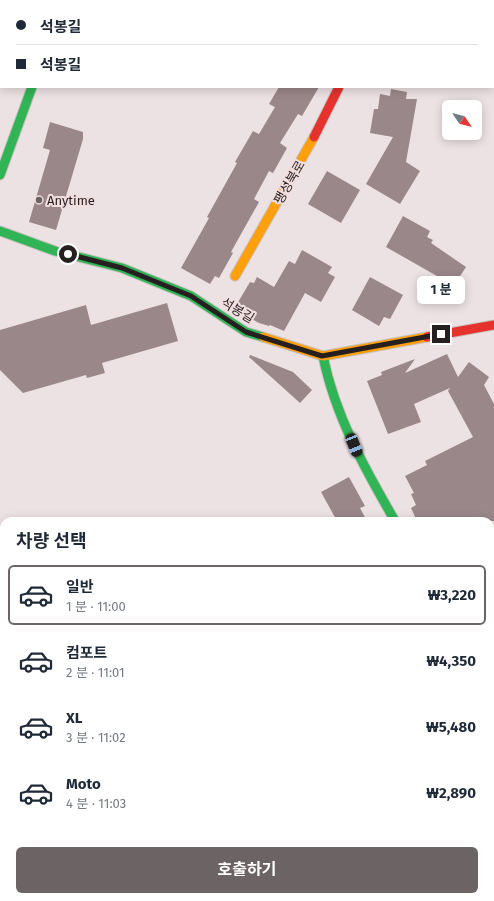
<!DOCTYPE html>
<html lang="ko">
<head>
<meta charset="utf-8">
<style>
	:root { --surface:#fff; --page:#f6f6f7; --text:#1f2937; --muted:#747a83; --line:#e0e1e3; --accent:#6c6364 }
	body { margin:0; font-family:"Fira Sans","Noto Sans KR",sans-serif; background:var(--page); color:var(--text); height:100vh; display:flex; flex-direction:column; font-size:15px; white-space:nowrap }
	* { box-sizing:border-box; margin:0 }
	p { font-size:13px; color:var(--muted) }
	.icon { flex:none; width:22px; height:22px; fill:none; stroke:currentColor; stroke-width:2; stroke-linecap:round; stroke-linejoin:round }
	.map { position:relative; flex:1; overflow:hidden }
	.details { position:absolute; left:0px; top:517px; width:494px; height:384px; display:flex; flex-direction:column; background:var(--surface); border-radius:12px 12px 0 0; box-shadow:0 2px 10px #0003 }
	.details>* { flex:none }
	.hud { position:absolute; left:0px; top:0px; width:494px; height:88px; box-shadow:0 2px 10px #0003; display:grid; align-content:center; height:88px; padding:0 16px; background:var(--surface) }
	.needle { width:26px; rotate:125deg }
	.tools { position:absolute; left:442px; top:100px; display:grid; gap:8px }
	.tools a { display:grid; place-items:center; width:40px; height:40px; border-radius:6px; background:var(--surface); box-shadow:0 2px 10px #0003; font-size:20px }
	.end { position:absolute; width:18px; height:18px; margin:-9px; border:5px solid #261f20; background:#fff; box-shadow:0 0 0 2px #fff }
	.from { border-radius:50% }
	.bubble { position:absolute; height:28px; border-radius:6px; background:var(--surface); box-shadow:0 2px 10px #0003; font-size:13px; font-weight:700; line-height:28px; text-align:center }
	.car { position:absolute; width:12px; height:24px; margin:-12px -6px; border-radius:5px; box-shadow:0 0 3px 1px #0007; background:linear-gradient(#222 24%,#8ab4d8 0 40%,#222 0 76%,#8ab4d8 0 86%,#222 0) }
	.hud b { display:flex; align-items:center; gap:14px; height:38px; font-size:15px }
	.hud b+b { border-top:1px solid var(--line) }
	.hud i { width:10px; height:10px; background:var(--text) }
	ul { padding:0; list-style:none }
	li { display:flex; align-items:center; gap:12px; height:60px; margin:0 8px 6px; padding:0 8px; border:2px solid transparent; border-radius:6px }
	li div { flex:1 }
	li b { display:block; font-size:15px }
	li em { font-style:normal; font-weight:700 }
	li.current { border-color:var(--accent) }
	li>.icon { width:36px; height:36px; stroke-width:1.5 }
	h2 { padding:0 16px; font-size:18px; line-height:48px }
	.cta { display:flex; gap:8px; margin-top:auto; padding:8px 16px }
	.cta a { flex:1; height:46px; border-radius:6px; background:var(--accent); color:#fff; font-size:16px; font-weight:700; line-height:46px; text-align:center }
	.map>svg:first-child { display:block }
</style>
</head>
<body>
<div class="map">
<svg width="494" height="901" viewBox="0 0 494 901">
	<rect width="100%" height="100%" fill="#ede2e3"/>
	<polygon fill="#f4cfd3" points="206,897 276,897 277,901 207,901"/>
	<g fill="#9a878a">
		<polygon points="279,87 319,87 302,116 298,114 280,143 287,148 273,173 269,171 254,199 259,202 231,252 233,253 219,278 215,276 210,284 181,268 209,218 207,217 237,163 235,162 253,131 259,134 275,107 269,104"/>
		<polygon points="391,89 407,92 406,99 417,99 406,162 420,171 400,204 366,184 393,137 370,133 374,109 378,109 380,94 390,96"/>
		<polygon points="50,122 83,132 83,139 56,230 29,222 50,150 43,148"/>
		<polygon points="327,171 360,190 341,223 308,204"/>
		<polygon points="403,216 430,231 427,237 433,240 431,243 466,267 451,290 435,279 437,276 386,247"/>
		<polygon points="302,250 332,267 328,273 335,277 321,302 305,293 284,331 270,325 269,326 259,323 234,309 250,282 254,283 257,277 274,287 289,261 295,264"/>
		<polygon points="370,277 403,295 390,319 384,317 379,326 352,310"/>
		<polygon points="167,303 178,341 102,363 105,373 87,378 86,375 23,393 0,370 0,330 86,305 91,325"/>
		<polygon points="447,354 458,377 469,362 489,377 484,385 494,404 494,521 417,521 411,508 416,505 411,494 414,493 405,476 427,465 425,461 473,437 448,391 450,388 414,404 421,422 388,434 367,381 382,375 381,372 415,359 405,373"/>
		<polygon points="250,355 293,372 312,390 300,403 249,357"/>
		<polygon points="349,477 365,506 360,508 367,521 337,521 321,492"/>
	</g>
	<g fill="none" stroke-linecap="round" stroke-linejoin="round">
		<g stroke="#c9c1c1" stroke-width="24">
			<g id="street">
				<polyline points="354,1 354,0"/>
				<polyline points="490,636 494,640"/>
				<polyline points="0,871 4,863"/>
				<polyline points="0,894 5,901"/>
				<polyline points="50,901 52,897"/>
			</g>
		</g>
		<g stroke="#c9c1c1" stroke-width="11">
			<g id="fast">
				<polyline points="0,175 32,87"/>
				<polyline points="0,231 55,251 122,268 191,296 246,332 263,337"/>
				<path d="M323,356C335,416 365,469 395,521"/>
			</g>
		</g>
		<g stroke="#c9c1c1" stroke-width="11">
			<g id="slow">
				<polyline points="63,0 63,1"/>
				<polyline points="235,276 314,137"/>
				<polyline points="263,337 323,356 427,337"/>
			</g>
		</g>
		<g stroke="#c9c1c1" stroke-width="11">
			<g id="jam">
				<polyline points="314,137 339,87"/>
				<polyline points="427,337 494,325"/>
			</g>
		</g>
		<use href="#street" stroke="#fcfbfb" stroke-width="22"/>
		<use href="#fast" stroke="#30b455" stroke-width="9"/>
		<use href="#slow" stroke="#ff9f0a" stroke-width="9"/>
		<use href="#jam" stroke="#e5322d" stroke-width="9"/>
	</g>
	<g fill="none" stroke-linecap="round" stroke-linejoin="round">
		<polyline stroke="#261f20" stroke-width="5" points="68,254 122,268 191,296 246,332 322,356 441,334"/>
	</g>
	<circle fill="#6c6364" stroke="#f1dedf" stroke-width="1.5" cx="39" cy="200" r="4"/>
	<g text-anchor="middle" stroke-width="4" stroke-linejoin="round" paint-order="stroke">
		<g font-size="13" fill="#261f20" stroke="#f1dedf">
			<text transform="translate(289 182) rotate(-60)" y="5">팽성북로</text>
			<text transform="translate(238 310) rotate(31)" y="5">석봉길</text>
		</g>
		<g font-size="13" fill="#261f20" stroke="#f1dedf" text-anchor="start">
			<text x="47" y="205">Anytime</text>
		</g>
	</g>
</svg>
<div class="tools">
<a><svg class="needle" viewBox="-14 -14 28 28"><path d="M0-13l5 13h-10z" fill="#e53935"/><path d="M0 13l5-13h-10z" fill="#747a83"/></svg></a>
</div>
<i class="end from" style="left:68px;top:254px"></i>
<i class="end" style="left:441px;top:334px"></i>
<div class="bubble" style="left:417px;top:276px;width:48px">1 분</div>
<i class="car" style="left:354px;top:445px;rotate:158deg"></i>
<div class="hud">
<b><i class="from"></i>석봉길</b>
<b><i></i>석봉길</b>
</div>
<section class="details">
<h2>차량 선택</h2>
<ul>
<li class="current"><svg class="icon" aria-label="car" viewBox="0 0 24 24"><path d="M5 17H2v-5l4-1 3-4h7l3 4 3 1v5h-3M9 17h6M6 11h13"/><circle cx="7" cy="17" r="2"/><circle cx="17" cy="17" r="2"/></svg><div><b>일반</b><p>1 분 · 11:00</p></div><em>₩3,220</em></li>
<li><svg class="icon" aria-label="car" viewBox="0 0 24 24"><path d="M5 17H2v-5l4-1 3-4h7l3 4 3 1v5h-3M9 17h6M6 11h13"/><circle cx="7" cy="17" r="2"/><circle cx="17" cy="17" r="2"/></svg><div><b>컴포트</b><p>2 분 · 11:01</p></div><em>₩4,350</em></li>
<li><svg class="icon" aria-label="car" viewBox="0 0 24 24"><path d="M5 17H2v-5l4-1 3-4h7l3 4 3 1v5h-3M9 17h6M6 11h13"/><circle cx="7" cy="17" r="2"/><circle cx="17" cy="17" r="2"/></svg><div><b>XL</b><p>3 분 · 11:02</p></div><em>₩5,480</em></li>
<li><svg class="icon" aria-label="car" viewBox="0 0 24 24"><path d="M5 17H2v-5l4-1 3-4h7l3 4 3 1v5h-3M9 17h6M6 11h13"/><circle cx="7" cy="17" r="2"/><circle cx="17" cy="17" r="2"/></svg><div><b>Moto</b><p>4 분 · 11:03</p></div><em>₩2,890</em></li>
</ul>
<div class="cta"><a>호출하기</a></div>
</section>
</div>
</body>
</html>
